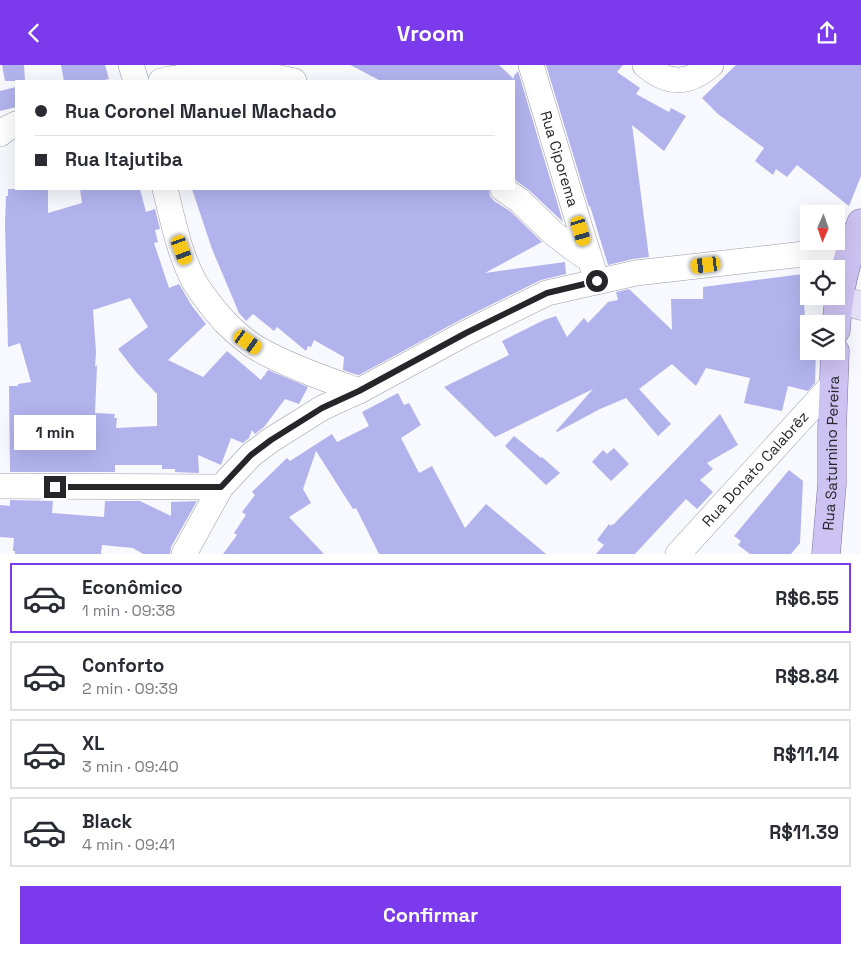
<!DOCTYPE html>
<html lang="pt">
<head>
<meta charset="utf-8">
<style>
	:root { --surface:#fff; --page:#f2f2f3; --text:#2b2b33; --muted:#7c7c81; --line:#e1e1e2; --accent:#7c3aed }
	body { margin:0; font-family:"Space Grotesk",sans-serif; background:var(--page); color:var(--text); height:100vh; display:flex; flex-direction:column; font-size:19px; white-space:nowrap }
	* { box-sizing:border-box; margin:0 }
	p { font-size:16px; color:var(--muted) }
	.icon { flex:none; width:28px; height:28px; fill:none; stroke:currentColor; stroke-width:2; stroke-linecap:round; stroke-linejoin:round }
	.map { position:relative; height:489px; overflow:hidden }
	.sheet { display:flex; flex-direction:column; background:var(--surface); flex:1 }
	.sheet>* { flex:none }
	.guide { position:absolute; left:15px; top:15px; width:500px; height:110px; border-radius:0px; box-shadow:0 5px 20px #0002; display:grid; align-content:center; height:110px; padding:0 20px; background:var(--surface) }
	.needle { width:32px; rotate:182deg }
	.controls { position:absolute; left:800px; top:140px; display:grid; gap:10px }
	.controls a { display:grid; place-items:center; width:45px; height:45px; border-radius:0px; background:var(--surface); box-shadow:0 5px 20px #0002; font-size:25px }
	.end { position:absolute; width:22px; height:22px; margin:-11px; border:6px solid #26262a; background:#fff; box-shadow:0 0 0 2px #fff }
	.from { border-radius:50% }
	.bubble { position:absolute; height:35px; border-radius:0px; background:var(--surface); box-shadow:0 5px 20px #0002; font-size:16px; font-weight:800; line-height:35px; text-align:center }
	.car { position:absolute; width:15px; height:30px; margin:-15px -8px; border-radius:6px; box-shadow:0 0 4px 1px #0007; background:linear-gradient(#f5c518 24%,#345 0 40%,#f5c518 0 76%,#345 0 86%,#f5c518 0) }
	.guide b { display:flex; align-items:center; gap:18px; height:48px; font-size:19px }
	.guide b+b { border-top:1px solid var(--line) }
	.guide i { width:12px; height:12px; background:var(--text) }
	ul { padding:9px 0 0; list-style:none }
	li { display:flex; align-items:center; gap:15px; height:70px; margin:0 10px 8px; padding:0 10px; border:2px solid var(--line); border-radius:0px }
	li div { flex:1 }
	li b { display:block; font-size:19px }
	li em { font-style:normal; font-weight:800 }
	li.on { border-color:var(--accent) }
	li>.icon { width:45px; height:45px; stroke-width:1.5 }
	.action { display:flex; gap:10px; margin-top:auto; padding:10px 20px }
	.action a { flex:1; height:58px; border-radius:0px; background:var(--accent); color:#fff; font-size:20px; font-weight:800; line-height:58px; text-align:center }
	header { display:flex; justify-content:space-between; align-items:center; height:65px; padding:0 20px; background:var(--accent); color:#fff; font-size:22px; font-weight:800 }
	.map>svg:first-child { display:block }
</style>
</head>
<body>
<header><svg class="icon" aria-label="back" viewBox="0 0 24 24"><path d="M15 5l-7 7 7 7"/></svg>Vroom<svg class="icon" aria-label="share" viewBox="0 0 24 24"><path d="M12 15V3M7 8l5-5 5 5M5 13v7h14v-7"/></svg></header>
<div class="map">
<svg width="861" height="489" viewBox="0 0 861 489">
	<rect width="100%" height="100%" fill="#f8f8ff"/>
	<g fill="#b2b3ed" fill-rule="evenodd">
		<polygon points="2,0 24,0 25,16 5,16"/>
		<polygon points="61,0 105,0 109,14 99,16 64,16"/>
		<polygon points="350,0 499,0 514,14 514,11 518,6 563,157 529,125 514,114 514,16 381,16"/>
		<polygon points="546,0 623,0 617,7 640,23 636,29 669,47 671,43 686,51 664,86 632,60 649,192 633,194 608,200 590,141 589,142"/>
		<polygon points="736,0 861,0 861,111 849,141 797,100 787,112 776,104 773,110 755,96 764,83 718,49 702,33"/>
		<polygon points="16,22 16,42 0,46 0,26"/>
		<path d="M8,124H48V148L82,138L80,124H140L146,147L155,144L160,164L155,165L158,177L154,178L169,223L179,219L192,241L206,259L168,295L203,312L227,286L261,315L264,310V311L268,305L308,322L299,339L285,334L264,362L255,369L252,365L249,373L243,378L231,373L221,400L198,390L199,408L175,407V404H162V400H115V407H10L9,321H18V319L31,317L20,278L8,282L5,159L6,131H8ZM130,233L148,262L118,284L136,307L157,329V361L116,363L117,353H114L115,349L95,348L97,300L95,302L96,287L93,245Z"/>
		<polygon points="192,124 489,124 490,131 494,136 510,146 542,177 485,208 565,197 566,209 541,215 460,255 359,310 354,309 343,305 344,292 314,275 311,282 308,281 306,286 277,262 274,266 253,249 246,256 239,248 212,184"/>
		<polygon points="803,209 806,283 809,283 809,286 816,286 815,318 808,326 788,321 782,346 744,338 750,313 706,303 696,321 672,299 639,324 671,359 658,371 626,333 600,344 557,367 556,366 593,324 495,372 444,322 509,290 502,276 544,255 556,251 567,272 584,253 588,258 608,237 618,235 616,227 629,224 672,265 671,234 703,234 703,222"/>
		<polygon points="398,328 404,340 409,338 421,360 401,373 419,408 432,401 465,463 486,439 546,489 379,489 356,443 353,444 316,386 303,424 311,438 289,452 324,489 223,489 237,470 234,468 246,450 242,447 255,430 252,427 287,393 290,396 332,369 337,377 369,361 362,347"/>
		<polygon points="720,349 738,380 707,398 713,404 700,415 713,427 697,444 686,434 635,489 596,489 604,480 597,475 609,459 611,461 612,459 613,460"/>
		<polygon points="514,371 541,393 542,392 560,408 546,420 505,381"/>
		<polygon points="614,383 629,399 611,416 592,397 603,385 607,389"/>
		<polygon points="789,405 803,416 800,478 791,489 750,489 738,480 741,476 734,471"/>
		<polygon points="10,435 53,436 52,448 104,452 105,436 140,436 171,451 171,437 197,436 171,482 170,489 143,489 133,483 102,480 101,489 15,489 15,486 13,486 14,473 0,472 0,440 10,441"/>
	</g>
	<g fill="none" stroke-linecap="round" stroke-linejoin="round">
		<g stroke="#9b9ca6" stroke-width="26">
			<g id="street">
				<polyline points="131,0 136,16"/>
				<path id="s1" d="M531,0L581,166L597,216"/>
				<path d="M645,0C668,20 688,20 711,0"/>
				<polyline points="161,16 169,14 208,8 267,10 294,16"/>
				<polyline points="0,69 6,64 16,59"/>
				<path d="M165,124C173,155 179,189 195,218C204,232 214,245 225,257C236,268 247,278 260,285C291,302 326,314 359,326"/>
				<polyline points="503,124 519,135 553,168 574,184 589,194"/>
				<polyline points="0,421 221,422"/>
				<polyline points="184,489 221,422 251,390 271,375 322,343 359,326 466,268 547,228 636,208 804,189 850,187"/>
				<path id="s2" d="M678,489L833,319"/>
			</g>
		</g>
		<g stroke="#9b9ca6" stroke-width="29">
			<polyline id="secondary" points="839,234 861,241"/>
		</g>
		<g stroke="#7c72a7" stroke-width="29">
			<g id="primary">
				<path d="M836,265C838,228 846,192 861,158"/>
				<path id="s3" d="M826,489L832,419V365L835,286"/>
			</g>
		</g>
		<use href="#street" stroke="#fff" stroke-width="25"/>
		<use href="#secondary" stroke="#e6e1f9" stroke-width="28"/>
		<use href="#primary" stroke="#cdc3f2" stroke-width="28"/>
	</g>
	<g fill="none" stroke-linecap="round" stroke-linejoin="round">
		<polyline stroke="#26262a" stroke-width="6" points="55,422 221,422 251,390 271,375 322,343 359,326 466,268 547,228 597,216"/>
	</g>
	<g text-anchor="middle" stroke-width="4" stroke-linejoin="round" paint-order="stroke">
		<g font-size="15" fill="#26262a" stroke="#fff">
			<text dy="5" stroke="none"><textPath href="#s1" startOffset="98">Rua Ciporema</textPath></text>
			<text dy="5" stroke="none"><textPath href="#s3" startOffset="101">Rua Saturnino Pereira</textPath></text>
			<text dy="5" stroke="none"><textPath href="#s2" startOffset="115">Rua Donato Calabrêz</textPath></text>
		</g>
	</g>
</svg>
<div class="controls">
<a><svg class="needle" viewBox="-14 -14 28 28"><path d="M0-13l5 13h-10z" fill="#e53935"/><path d="M0 13l5-13h-10z" fill="#7c7c81"/></svg></a>
<a><svg class="icon" aria-label="locate" viewBox="0 0 24 24"><circle cx="12" cy="12" r="6"/><path d="M12 2v4M12 18v4M2 12h4M18 12h4"/></svg></a>
<a><svg class="icon" aria-label="layers" viewBox="0 0 24 24"><path d="M12 4l9 5-9 5-9-5zM3 14l9 5 9-5"/></svg></a>
</div>
<i class="end from" style="left:597px;top:216px"></i>
<i class="end" style="left:55px;top:422px"></i>
<div class="bubble" style="left:14px;top:350px;width:82px">1 min</div>
<i class="car" style="left:581px;top:166px;rotate:163deg"></i>
<i class="car" style="left:182px;top:185px;rotate:160deg"></i>
<i class="car" style="left:706px;top:200px;rotate:263deg"></i>
<i class="car" style="left:248px;top:277px;rotate:125deg"></i>
<div class="guide">
<b><i class="from"></i>Rua Coronel Manuel Machado</b>
<b><i></i>Rua Itajutiba</b>
</div>
</div>
<section class="sheet">
<ul>
<li class="on"><svg class="icon" aria-label="car" viewBox="0 0 24 24"><path d="M5 17H2v-5l4-1 3-4h7l3 4 3 1v5h-3M9 17h6M6 11h13"/><circle cx="7" cy="17" r="2"/><circle cx="17" cy="17" r="2"/></svg><div><b>Econômico</b><p>1 min · 09:38</p></div><em>R$6.55</em></li>
<li><svg class="icon" aria-label="car" viewBox="0 0 24 24"><path d="M5 17H2v-5l4-1 3-4h7l3 4 3 1v5h-3M9 17h6M6 11h13"/><circle cx="7" cy="17" r="2"/><circle cx="17" cy="17" r="2"/></svg><div><b>Conforto</b><p>2 min · 09:39</p></div><em>R$8.84</em></li>
<li><svg class="icon" aria-label="car" viewBox="0 0 24 24"><path d="M5 17H2v-5l4-1 3-4h7l3 4 3 1v5h-3M9 17h6M6 11h13"/><circle cx="7" cy="17" r="2"/><circle cx="17" cy="17" r="2"/></svg><div><b>XL</b><p>3 min · 09:40</p></div><em>R$11.14</em></li>
<li><svg class="icon" aria-label="car" viewBox="0 0 24 24"><path d="M5 17H2v-5l4-1 3-4h7l3 4 3 1v5h-3M9 17h6M6 11h13"/><circle cx="7" cy="17" r="2"/><circle cx="17" cy="17" r="2"/></svg><div><b>Black</b><p>4 min · 09:41</p></div><em>R$11.39</em></li>
</ul>
<div class="action"><a>Confirmar</a></div>
</section>
</body>
</html>
